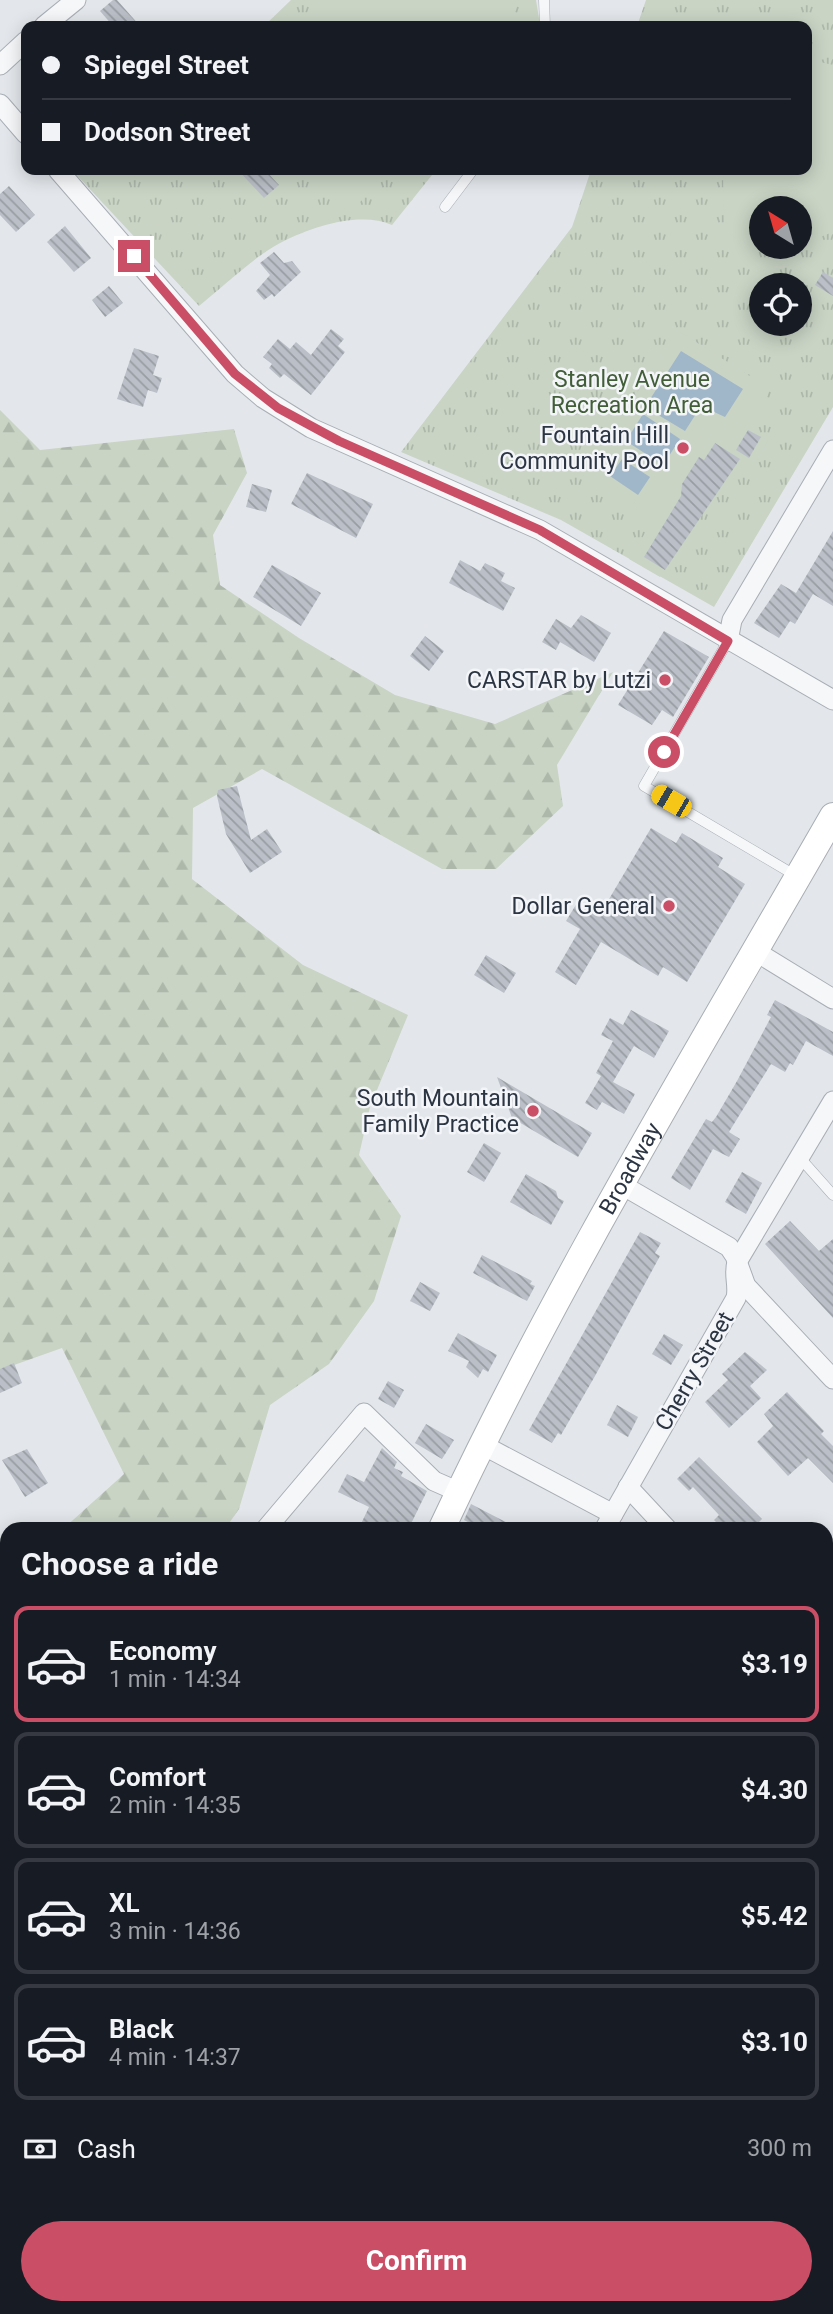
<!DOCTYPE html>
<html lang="en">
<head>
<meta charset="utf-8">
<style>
	:root { --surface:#171b24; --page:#20242c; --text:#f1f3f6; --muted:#9ea1a6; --line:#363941; --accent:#ca4e66 }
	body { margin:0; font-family:Roboto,sans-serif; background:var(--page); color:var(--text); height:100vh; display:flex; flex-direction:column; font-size:26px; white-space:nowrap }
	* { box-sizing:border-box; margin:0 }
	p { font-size:23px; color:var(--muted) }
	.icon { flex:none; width:38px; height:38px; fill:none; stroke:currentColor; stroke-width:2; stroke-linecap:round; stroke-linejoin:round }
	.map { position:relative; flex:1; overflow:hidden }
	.sheet { position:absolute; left:0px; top:1522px; width:833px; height:793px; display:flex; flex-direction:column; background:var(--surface); border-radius:21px 21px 0 0; box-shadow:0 4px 18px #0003 }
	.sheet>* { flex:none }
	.top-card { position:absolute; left:21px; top:21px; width:791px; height:154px; border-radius:14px; box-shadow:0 4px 18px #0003; display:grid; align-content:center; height:154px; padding:0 21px; background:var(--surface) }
	.needle { width:46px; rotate:323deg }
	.buttons { position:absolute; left:749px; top:196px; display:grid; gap:14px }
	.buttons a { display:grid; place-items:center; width:63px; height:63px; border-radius:50%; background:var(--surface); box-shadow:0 4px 18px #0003; font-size:35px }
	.end { position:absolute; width:32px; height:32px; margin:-16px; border:9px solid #ca4e66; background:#fff; box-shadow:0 0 0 4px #fff }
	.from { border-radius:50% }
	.car { position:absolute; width:21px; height:42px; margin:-21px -10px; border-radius:9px; box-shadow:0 0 5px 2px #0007; background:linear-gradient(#f5c518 24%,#345 0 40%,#f5c518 0 76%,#345 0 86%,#f5c518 0) }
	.top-card b { display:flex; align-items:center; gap:24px; height:66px; font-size:26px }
	.top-card b+b { border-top:2px solid var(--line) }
	.top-card i { width:18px; height:18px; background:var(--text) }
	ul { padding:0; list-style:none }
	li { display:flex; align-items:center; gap:21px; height:116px; margin:0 14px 10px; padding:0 7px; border:4px solid var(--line); border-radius:14px }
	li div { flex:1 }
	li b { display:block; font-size:26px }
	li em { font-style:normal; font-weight:700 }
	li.current { border-color:var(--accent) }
	li>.icon { width:63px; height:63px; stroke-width:1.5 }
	h2 { padding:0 21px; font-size:32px; line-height:84px }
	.pay { display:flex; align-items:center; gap:18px; height:77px; padding:0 21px; font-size:26px }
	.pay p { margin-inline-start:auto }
	.button { display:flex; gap:14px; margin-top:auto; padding:14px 21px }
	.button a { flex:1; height:80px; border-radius:42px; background:var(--accent); color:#fff; font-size:28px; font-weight:700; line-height:80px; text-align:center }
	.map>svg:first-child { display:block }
</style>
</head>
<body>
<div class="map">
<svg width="833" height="2314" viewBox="0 0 833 2314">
	<defs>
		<pattern id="grass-tufts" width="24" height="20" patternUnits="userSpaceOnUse" patternTransform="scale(1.75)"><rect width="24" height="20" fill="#c9d4c5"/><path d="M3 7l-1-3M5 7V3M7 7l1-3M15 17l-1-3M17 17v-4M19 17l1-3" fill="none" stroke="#adb7aa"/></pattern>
		<pattern id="forest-firs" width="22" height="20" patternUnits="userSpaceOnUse" patternTransform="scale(1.75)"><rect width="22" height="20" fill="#c9d4c5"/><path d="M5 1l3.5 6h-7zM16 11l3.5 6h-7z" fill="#adb7aa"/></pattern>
		<pattern id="building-back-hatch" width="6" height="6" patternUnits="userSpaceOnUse" patternTransform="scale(1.75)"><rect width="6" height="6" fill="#bbc0c8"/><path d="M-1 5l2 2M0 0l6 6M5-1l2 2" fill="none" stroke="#989da4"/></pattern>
	</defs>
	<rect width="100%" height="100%" fill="#e3e7eb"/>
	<g fill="url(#grass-tufts)" fill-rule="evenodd">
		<polygon points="291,0 536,0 540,24 539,26 264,26"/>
		<path d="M646,0H833V407L714,607L561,520L401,452L572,227L591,170H807V26H637ZM761,208H800V247H761ZM761,285H800V324H761Z"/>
		<path d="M72,170H436L392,225C361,211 314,226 284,241C258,253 222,288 199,306Z"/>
	</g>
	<g fill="url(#forest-firs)">
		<polygon points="0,410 40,450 234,429 247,473 213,535 220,585 299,638 395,695 495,724 613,672 557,765 563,806 496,869 442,869 262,769 193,808 192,879 303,965 408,1015 370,1107 359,1155 401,1216 374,1301 329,1364 270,1405 239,1509 225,1529 63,1529 124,1474 62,1348 0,1370"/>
		<polygon points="7,1564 7,1780 0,1786 0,1568"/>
		<polygon points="833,2079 833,2314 724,2314 727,2308 826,2308 826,2094"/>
	</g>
	<g fill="#c9d4c5">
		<polygon points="321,0 514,0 515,25 291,26"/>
		<polygon points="807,59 833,65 833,232 800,245 800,208 761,208 761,247 793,247 767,251 741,246 724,226 723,170 807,170"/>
		<polygon points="317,170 393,170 355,207"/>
		<polygon points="677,330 767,387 768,394 748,430 768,441 756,463 744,455 740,459 660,577 629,559 652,522 635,512 638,505 627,498 617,510 610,505 617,491 599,479 595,484 583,477"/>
	</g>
	<g fill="#a0b6c9">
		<polygon points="681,351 743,389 725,417 701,406 685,431 645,407"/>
		<polygon points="643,414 680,439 663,465 626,441"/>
		<polygon points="622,459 650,477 638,495 610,476"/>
	</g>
	<g fill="url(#building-back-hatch)">
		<polygon points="113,0 117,0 140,26 113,26 100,11"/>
		<polygon points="238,170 265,170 279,185 264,198"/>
		<polygon points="9,186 35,215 16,232 0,215 0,194"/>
		<polygon points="65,226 91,258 74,272 47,242"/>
		<polygon points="274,252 284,263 292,261 301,272 274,297 272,294 264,300 256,291 270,275 260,263"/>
		<polygon points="823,272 833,278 833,296 815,285"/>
		<polygon points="109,286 123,303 105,317 92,300"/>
		<polygon points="331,329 344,339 338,346 345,352 311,395 284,374 280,378 269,368 272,364 263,357 278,339 290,349 296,342 311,355"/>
		<polygon points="134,348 159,356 153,375 162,378 157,393 148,390 143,407 117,399"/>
		<polygon points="748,430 761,437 749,458 736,450"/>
		<polygon points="715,443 740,459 665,570 644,557 681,496 682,484 699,457 704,460"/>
		<polygon points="307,473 373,504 356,538 291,504"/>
		<polygon points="252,484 272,490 266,512 246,507"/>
		<polygon points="833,531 833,606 813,594 795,624 790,621 779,638 754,623 781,584 796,593"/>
		<polygon points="460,560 480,571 485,563 505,573 501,581 515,588 503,611 449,583"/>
		<polygon points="272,565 321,593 301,626 253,597"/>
		<polygon points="581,615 611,633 594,662 560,642 556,650 542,642 556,619 571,628"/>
		<polygon points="664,631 709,657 673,717 662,710 652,725 618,705"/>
		<polygon points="425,636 444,651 429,671 410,656"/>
		<polygon points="237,786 251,840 267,829 282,852 250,873 226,834 217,796 218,790"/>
		<polygon points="651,828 676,843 682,833 723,858 718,867 745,884 687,982 663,967 658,976 601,942 576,985 555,972 580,929 566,921 577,903 599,916"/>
		<polygon points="486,955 516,973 504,993 474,975"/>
		<polygon points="775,1000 833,1032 833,1056 806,1041 793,1065 790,1063 785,1072 771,1064 729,1132 740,1139 729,1157 713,1149 690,1190 671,1178 706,1119 712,1122 716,1117 737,1081 771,1017 767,1015"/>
		<polygon points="631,1010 669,1031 654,1058 634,1046 613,1082 635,1094 624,1114 602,1102 597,1110 585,1103 601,1076 596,1073 613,1041 601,1035 610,1018 623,1025"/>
		<polygon points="497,1077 592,1133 578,1157 512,1118"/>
		<polygon points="484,1143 501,1153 484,1182 467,1172"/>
		<polygon points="742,1172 762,1183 746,1214 725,1202"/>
		<polygon points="526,1174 556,1191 558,1198 564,1201 551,1225 510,1202"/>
		<polygon points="790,1221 819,1251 833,1239 833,1318 765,1244"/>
		<polygon points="640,1232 661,1243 655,1253 660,1256 595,1376 561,1435 558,1433 552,1443 529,1430"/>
		<polygon points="482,1255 532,1281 530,1284 535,1286 527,1301 473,1273"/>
		<polygon points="420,1282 440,1293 430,1311 410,1301"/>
		<polygon points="458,1333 497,1355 488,1372 483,1369 478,1378 466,1367 469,1361 448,1351"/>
		<polygon points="664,1334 683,1345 671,1365 652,1354"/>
		<polygon points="745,1352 767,1370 750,1386 761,1398 729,1428 705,1402 728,1380 722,1374"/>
		<polygon points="14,1363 22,1383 0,1393 0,1369"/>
		<polygon points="388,1381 404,1390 394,1408 378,1399"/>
		<polygon points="787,1392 824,1431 821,1434 833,1446 833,1483 808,1458 788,1476 757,1442 773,1426 764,1414"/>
		<polygon points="617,1405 638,1417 628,1437 607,1425"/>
		<polygon points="426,1424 454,1440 442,1459 415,1443"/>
		<polygon points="382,1448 397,1462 394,1468 403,1472 401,1476 427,1491 408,1530 369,1530 360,1526 369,1507 338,1492 347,1474 364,1482"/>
		<polygon points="27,1449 48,1483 25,1497 2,1460"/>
		<polygon points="699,1457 762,1519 751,1530 724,1530 714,1520 719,1515 693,1487 689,1491 677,1479"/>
		<polygon points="471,1504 521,1530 483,1530 464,1520"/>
	</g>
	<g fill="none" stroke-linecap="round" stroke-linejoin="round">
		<g stroke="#a8aeb5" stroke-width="11">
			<g id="service">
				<polyline points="544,0 545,26"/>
				<polyline points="445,207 473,170"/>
				<polyline points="728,641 644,786 798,877"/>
				<polyline points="801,1159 833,1195"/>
				<polyline points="0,1922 7,1925"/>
			</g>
		</g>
		<g stroke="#a8aeb5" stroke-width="21">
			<g id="minor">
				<polyline points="44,26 76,0"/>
				<polyline points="0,65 26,41"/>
				<polyline points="0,104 26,134"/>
				<polyline points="58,170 235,374 263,398 311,428 540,530 833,700"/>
				<polyline points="728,641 732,620 833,450"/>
				<polyline points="755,951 833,999"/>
				<polyline points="622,1185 729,1247 735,1256 746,1286 833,1379"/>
				<polyline points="481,1444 613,1514"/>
				<polyline points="628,1487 668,1530"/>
				<polyline points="265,1530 364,1413 434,1481 459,1492"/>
				<path d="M604,1530L736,1298C739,1285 733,1275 737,1262L833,1101"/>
				<polyline points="826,1699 833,1706"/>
				<polyline points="826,1876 833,1870"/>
				<polyline points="280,2308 293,2314"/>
			</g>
		</g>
		<g stroke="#a8aeb5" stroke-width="28">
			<g id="secondary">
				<path id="s1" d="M441,1530C556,1284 698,1051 833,816"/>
				<polyline points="60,2314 63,2308"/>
			</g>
		</g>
		<use href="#service" stroke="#f6f7f9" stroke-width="10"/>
		<use href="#minor" stroke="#f6f7f9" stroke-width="19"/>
		<use href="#secondary" stroke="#fff" stroke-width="26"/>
	</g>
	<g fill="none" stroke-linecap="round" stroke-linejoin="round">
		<polyline stroke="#ca4e66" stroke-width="9" points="134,256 235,374 278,408 339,441 540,530 728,641 664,752"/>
	</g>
	<g fill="#ca4e66" stroke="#f3f5f8" stroke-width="2.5">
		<circle cx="683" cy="448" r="7"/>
		<circle cx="665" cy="680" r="7"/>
		<circle cx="669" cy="906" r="7"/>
		<circle cx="533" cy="1111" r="7"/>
	</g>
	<g text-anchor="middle" stroke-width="5" stroke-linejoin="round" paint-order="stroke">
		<g font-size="23" fill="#425e39" stroke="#f3f5f8">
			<text x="632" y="387">Stanley Avenue<tspan x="632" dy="26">Recreation Area</tspan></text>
		</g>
		<g font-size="23" fill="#2c3543" stroke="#f3f5f8" text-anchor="end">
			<text x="669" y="443">Fountain Hill<tspan x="669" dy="26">Community Pool</tspan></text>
			<text x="651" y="688">CARSTAR by Lutzi</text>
			<text x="655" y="914">Dollar General</text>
			<text x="519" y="1106">South Mountain<tspan x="519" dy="26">Family Practice</tspan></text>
		</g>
		<g font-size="23" fill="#2c3543" stroke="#f3f5f8">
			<text dy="8" stroke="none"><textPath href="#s1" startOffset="408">Broadway</textPath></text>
			<text transform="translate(694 1371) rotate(-60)" y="8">Cherry Street</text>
		</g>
	</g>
</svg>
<div class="buttons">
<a><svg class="needle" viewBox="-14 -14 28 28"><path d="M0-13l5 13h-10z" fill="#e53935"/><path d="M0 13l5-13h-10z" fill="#9ea1a6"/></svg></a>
<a><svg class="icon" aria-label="locate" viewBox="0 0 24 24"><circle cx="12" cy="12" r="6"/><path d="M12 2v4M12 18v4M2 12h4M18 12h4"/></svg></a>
</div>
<i class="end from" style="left:664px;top:752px"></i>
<i class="end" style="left:134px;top:256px"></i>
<i class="car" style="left:671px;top:801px;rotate:300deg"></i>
<div class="top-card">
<b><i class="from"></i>Spiegel Street</b>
<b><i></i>Dodson Street</b>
</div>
<section class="sheet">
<h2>Choose a ride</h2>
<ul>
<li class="current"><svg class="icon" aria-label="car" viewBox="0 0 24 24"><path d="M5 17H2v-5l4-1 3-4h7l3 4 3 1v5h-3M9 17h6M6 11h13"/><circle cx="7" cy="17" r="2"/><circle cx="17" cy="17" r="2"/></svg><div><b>Economy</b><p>1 min · 14:34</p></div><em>$3.19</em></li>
<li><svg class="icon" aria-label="car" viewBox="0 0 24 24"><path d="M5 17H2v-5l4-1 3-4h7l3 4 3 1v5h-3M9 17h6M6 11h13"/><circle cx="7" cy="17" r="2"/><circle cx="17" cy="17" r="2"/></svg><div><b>Comfort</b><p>2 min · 14:35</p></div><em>$4.30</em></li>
<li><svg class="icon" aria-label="car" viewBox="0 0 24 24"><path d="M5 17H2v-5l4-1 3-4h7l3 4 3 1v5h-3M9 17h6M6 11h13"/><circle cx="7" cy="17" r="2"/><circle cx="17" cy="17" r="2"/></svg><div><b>XL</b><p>3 min · 14:36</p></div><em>$5.42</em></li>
<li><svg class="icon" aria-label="car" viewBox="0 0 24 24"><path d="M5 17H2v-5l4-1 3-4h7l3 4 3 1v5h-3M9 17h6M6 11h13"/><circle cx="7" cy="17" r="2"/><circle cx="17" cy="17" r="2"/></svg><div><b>Black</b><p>4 min · 14:37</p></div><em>$3.10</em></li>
</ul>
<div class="pay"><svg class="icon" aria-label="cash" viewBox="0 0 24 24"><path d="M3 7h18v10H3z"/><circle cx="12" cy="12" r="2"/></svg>Cash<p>300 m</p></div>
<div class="button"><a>Confirm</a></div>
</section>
</div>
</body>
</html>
